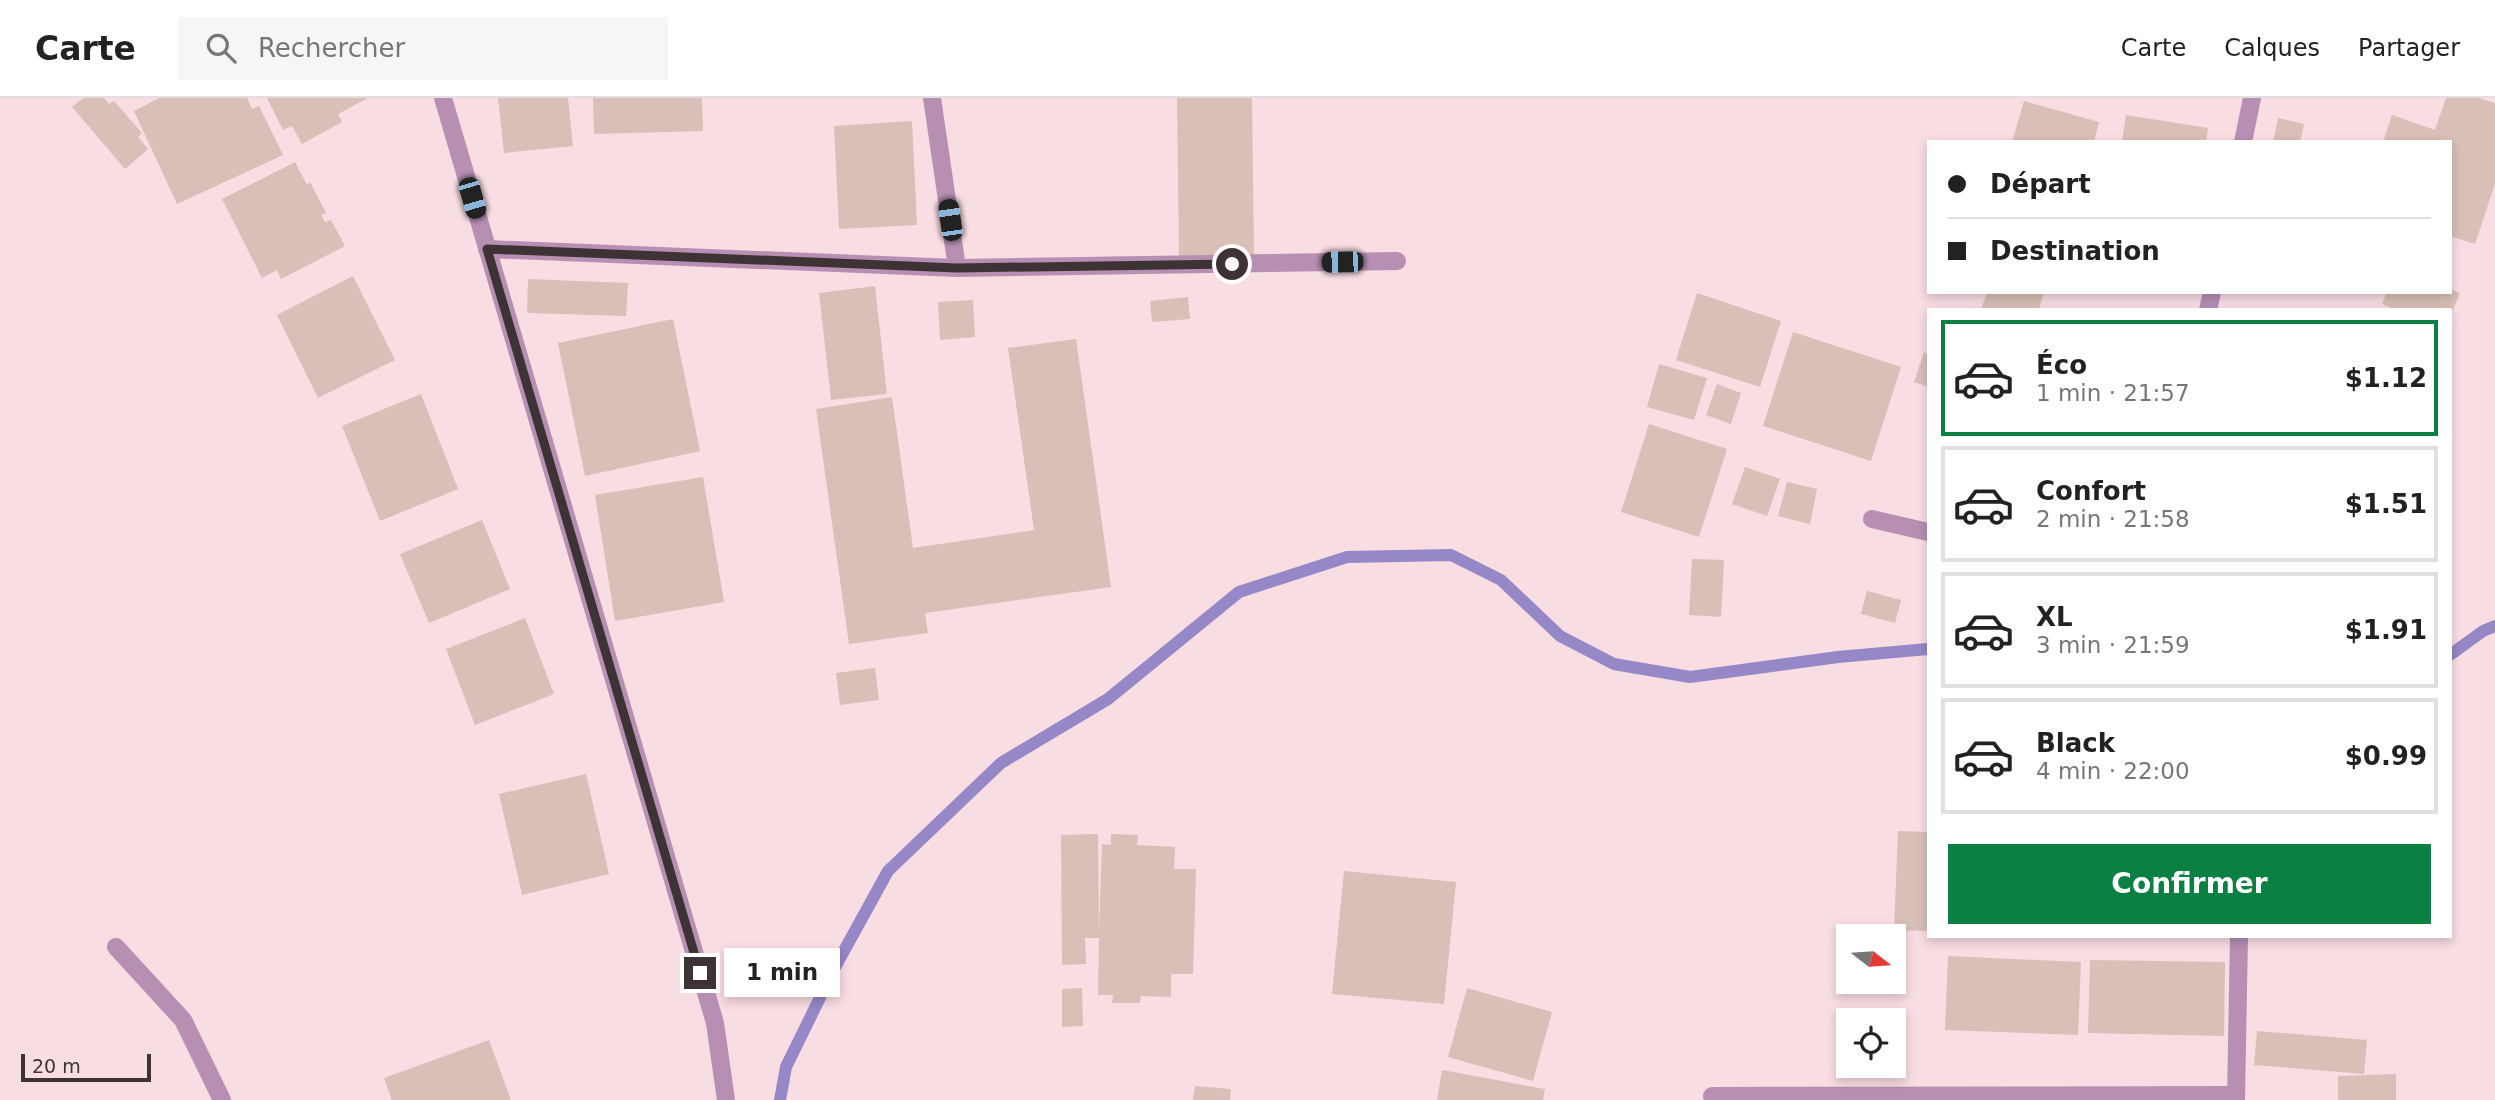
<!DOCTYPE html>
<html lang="fr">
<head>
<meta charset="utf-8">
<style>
	:root { --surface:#fff; --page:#f6f6f6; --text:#222; --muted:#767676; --line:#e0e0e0; --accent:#0b8043 }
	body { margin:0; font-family:"DejaVu Sans",sans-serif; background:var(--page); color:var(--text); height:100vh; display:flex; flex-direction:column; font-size:26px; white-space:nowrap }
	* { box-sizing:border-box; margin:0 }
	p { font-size:23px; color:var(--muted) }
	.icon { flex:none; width:38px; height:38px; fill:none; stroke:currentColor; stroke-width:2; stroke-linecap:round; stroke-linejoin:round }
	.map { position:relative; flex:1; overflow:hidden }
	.panel { position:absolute; left:1927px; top:210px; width:525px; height:630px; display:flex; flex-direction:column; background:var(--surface); border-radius:0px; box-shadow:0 4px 10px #0003 }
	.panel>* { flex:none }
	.top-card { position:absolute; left:1927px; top:42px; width:525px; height:154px; border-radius:0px; box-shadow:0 4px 10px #0003; display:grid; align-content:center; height:154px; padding:0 21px; background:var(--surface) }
	.needle { width:46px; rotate:107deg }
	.tools { position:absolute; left:1836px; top:826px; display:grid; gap:14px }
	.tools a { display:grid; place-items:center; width:70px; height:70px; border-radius:0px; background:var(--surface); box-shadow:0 4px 10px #0003; font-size:35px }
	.scale { position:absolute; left:21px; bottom:18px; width:130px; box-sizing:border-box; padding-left:7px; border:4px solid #3d3335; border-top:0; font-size:19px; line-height:24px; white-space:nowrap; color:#3d3335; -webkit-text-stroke:5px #f8dde3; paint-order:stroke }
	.end { position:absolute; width:32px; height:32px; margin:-16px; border:9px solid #3d3335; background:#fff; box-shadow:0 0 0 4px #fff }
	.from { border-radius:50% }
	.bubble { position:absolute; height:49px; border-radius:0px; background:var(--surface); box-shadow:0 4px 10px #0003; font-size:23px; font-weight:600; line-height:49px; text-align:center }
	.car { position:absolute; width:21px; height:42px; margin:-21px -10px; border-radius:9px; box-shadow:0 0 5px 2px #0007; background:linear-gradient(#222 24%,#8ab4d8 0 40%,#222 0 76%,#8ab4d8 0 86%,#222 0) }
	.top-card b { display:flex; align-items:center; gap:24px; height:66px; font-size:26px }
	.top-card b+b { border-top:2px solid var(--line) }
	.top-card i { width:18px; height:18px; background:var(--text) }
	ul { padding:12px 0 0; list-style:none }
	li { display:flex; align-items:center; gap:21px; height:116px; margin:0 14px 10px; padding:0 7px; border:4px solid var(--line); border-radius:0px }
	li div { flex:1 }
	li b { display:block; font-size:26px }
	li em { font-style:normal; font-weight:600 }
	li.active { border-color:var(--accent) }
	li>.icon { width:63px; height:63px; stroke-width:1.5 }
	.primary-button { display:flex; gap:14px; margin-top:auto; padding:14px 21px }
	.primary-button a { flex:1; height:80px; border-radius:0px; background:var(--accent); color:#fff; font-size:28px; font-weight:600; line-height:80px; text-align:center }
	header { display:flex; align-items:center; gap:42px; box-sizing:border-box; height:98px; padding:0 35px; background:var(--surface); border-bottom:2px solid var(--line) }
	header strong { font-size:33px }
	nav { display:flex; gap:38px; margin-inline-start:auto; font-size:24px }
	.search { width:490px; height:63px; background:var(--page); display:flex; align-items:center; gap:18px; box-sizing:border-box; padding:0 24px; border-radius:0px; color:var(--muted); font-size:26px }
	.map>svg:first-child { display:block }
</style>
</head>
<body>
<header>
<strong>Carte</strong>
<div class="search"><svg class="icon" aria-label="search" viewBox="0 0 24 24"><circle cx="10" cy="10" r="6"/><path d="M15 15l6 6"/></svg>Rechercher</div>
<nav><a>Carte</a><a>Calques</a><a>Partager</a></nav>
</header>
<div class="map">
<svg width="2495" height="1002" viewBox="0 0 2495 1002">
	<rect width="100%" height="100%" fill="#f8dde3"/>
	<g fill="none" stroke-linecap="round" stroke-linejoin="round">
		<g stroke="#9687c6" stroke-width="12">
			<polyline points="2450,557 2483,533 2495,528"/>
			<polyline points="780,1002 786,969 834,871 888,773 1001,665 1108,601 1239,494 1347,459 1451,457 1501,482 1560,538 1614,566 1690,579 1838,559 1928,551"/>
		</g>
	</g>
	<g fill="#d8bfb7">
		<polygon points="83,0 104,0 109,6 114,3 142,35 138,39 148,51 125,71 72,9"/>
		<polygon points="159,0 247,0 252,11 259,8 283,57 177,106 134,13"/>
		<polygon points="267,0 368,0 338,16 342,24 302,46 292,28 283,32"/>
		<polygon points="498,0 568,0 573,48 504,55"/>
		<polygon points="593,0 702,0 703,33 594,36"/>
		<polygon points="1177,0 1252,0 1254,158 1179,160"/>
		<polygon points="2446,0 2479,0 2495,5 2495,86 2475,146 2450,138 2450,44 2383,44 2392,17 2435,32"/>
		<polygon points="2024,3 2099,24 2094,44 2012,44"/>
		<polygon points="2126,17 2208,30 2206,44 2122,44"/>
		<polygon points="2278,20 2304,26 2300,44 2273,44"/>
		<polygon points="912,23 917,127 839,131 834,28"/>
		<polygon points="295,64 307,87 310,84 326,115 321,117 325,124 331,122 345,148 281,181 277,172 262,180 222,101"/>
		<polygon points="353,178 395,262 318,300 277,217"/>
		<polygon points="528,181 628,185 626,218 527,215"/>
		<polygon points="875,188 887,296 831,302 819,195"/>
		<polygon points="2450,191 2460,195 2450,219 2450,212 2396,212 2382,206 2387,194 2450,194"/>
		<polygon points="1987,194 2044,194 2039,212 1981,212"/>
		<polygon points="1697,195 1781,223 1760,289 1676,262"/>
		<polygon points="1188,199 1190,221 1152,224 1150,203"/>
		<polygon points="973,202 975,239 940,242 938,204"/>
		<polygon points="673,221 700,353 585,378 558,245"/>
		<polygon points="1793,234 1901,269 1871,363 1763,328"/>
		<polygon points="1076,241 1111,489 925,515 928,535 849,546 816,311 892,299 913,450 1034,432 1008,250"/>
		<polygon points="1924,254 1928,256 1928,289 1914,284"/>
		<polygon points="1659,266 1707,280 1694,322 1647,309"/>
		<polygon points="1717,286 1741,295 1731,326 1706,317"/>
		<polygon points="421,296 458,391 380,423 342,328"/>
		<polygon points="1649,326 1727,351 1699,439 1621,414"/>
		<polygon points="1745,369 1780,381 1767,418 1732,406"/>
		<polygon points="703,379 724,504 615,523 595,397"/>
		<polygon points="1787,384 1817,391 1810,426 1778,418"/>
		<polygon points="482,422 510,491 429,525 400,456"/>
		<polygon points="1692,461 1724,462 1721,519 1689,517"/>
		<polygon points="1867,493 1901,502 1895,525 1861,516"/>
		<polygon points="525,520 554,596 475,627 446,551"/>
		<polygon points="875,570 879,602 840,607 836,575"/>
		<polygon points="586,676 609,776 522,797 499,696"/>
		<polygon points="1898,733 1928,734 1928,833 1894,832"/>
		<polygon points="1098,736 1099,835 1102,746 1111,747 1111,736 1138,737 1137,747 1175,749 1174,771 1196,771 1193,876 1171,876 1171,899 1141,898 1140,905 1112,905 1113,897 1098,897 1099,840 1085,840 1086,866 1062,867 1061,737"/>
		<polygon points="1344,773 1456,784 1444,906 1332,896"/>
		<polygon points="1948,858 2081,864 2078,937 1945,932"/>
		<polygon points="2090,862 2225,864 2224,938 2088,935"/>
		<polygon points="1082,890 1083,928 1062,929 1062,891"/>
		<polygon points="1467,890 1552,914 1533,983 1448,959"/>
		<polygon points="2257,933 2367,942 2364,976 2254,967"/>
		<polygon points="489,942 511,1002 392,1002 384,980"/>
		<polygon points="1442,972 1545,991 1543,1002 1437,1002"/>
		<polygon points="2396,976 2396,1002 2338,1002 2338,978"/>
		<polygon points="1195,988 1231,991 1230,1002 1193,1002"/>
	</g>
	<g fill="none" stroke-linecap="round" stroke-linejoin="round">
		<polyline stroke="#b78fb3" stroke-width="18" points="487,151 957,170 1397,163"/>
		<g stroke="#b78fb3" stroke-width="18">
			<polyline points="443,0 715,925 726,1002"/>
			<polyline points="932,0 957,170"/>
			<polyline points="2243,44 2252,0"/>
			<polyline points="2208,212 2212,194"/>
			<polyline points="1872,421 1928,434"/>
			<polyline points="116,849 183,922 222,1002"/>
			<polyline points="1712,998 2236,997"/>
			<polyline points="2236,1002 2239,838"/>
		</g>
	</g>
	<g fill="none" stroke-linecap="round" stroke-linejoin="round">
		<polyline stroke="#3d3335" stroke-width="9" points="700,875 487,151 957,170 1232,166"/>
	</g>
</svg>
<div class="tools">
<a><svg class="needle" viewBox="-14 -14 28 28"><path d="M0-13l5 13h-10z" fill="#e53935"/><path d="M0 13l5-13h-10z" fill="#767676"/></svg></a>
<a><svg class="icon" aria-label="locate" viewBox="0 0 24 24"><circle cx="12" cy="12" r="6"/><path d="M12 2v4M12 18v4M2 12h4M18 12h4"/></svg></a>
</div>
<div class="scale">20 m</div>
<i class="end from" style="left:1232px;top:166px"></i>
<i class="end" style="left:700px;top:875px"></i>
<div class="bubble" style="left:724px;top:850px;width:116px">1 min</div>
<i class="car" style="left:472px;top:100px;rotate:164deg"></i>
<i class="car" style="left:950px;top:122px;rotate:352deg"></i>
<i class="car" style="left:1342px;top:164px;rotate:269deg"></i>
<div class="top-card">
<b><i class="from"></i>Départ</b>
<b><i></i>Destination</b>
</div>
<section class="panel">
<ul>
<li class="active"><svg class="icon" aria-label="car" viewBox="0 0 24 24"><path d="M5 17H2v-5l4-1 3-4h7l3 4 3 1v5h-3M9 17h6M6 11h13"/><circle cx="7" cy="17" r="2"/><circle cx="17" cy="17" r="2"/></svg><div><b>Éco</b><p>1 min · 21:57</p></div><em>$1.12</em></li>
<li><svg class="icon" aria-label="car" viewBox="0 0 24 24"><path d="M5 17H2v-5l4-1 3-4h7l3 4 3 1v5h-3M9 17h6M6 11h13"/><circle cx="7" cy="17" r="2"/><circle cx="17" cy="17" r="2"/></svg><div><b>Confort</b><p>2 min · 21:58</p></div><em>$1.51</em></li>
<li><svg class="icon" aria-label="car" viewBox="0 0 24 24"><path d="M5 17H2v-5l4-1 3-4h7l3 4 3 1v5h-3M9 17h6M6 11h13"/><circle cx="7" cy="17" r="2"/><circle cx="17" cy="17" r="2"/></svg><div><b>XL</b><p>3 min · 21:59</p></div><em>$1.91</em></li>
<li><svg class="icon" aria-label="car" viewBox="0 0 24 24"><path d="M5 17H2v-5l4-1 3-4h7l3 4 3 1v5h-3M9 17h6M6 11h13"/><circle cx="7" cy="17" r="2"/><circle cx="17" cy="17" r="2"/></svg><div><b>Black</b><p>4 min · 22:00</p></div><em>$0.99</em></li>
</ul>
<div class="primary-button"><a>Confirmer</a></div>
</section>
</div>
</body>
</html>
